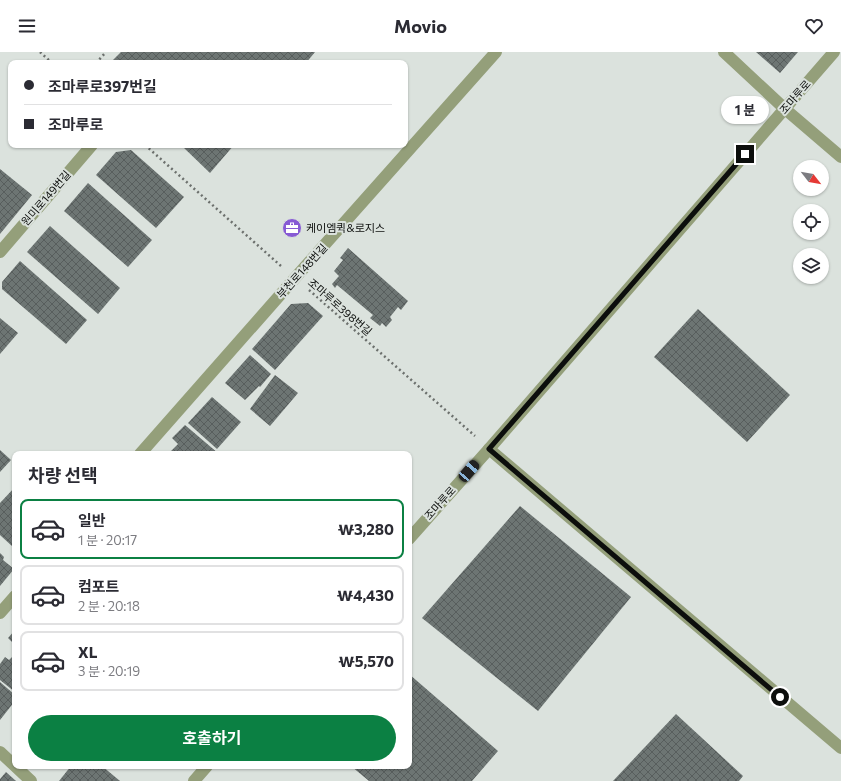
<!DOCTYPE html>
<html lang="ko">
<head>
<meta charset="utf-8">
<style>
	:root { --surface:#fff; --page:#f2f2f3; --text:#2b2b33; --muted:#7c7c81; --line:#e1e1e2; --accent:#0b8043 }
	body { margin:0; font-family:Commissioner,"Noto Sans KR",sans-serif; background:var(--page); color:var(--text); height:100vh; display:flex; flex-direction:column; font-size:15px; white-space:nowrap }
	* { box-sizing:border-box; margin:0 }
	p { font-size:13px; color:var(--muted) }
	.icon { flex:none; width:22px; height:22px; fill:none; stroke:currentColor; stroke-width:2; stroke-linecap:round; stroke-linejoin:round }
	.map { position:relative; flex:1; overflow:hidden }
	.drawer { position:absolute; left:12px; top:399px; width:400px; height:318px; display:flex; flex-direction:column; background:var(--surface); border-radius:8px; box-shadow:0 1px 3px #0004 }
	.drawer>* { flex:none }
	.guide { position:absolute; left:8px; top:8px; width:400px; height:88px; border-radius:8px; box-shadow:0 1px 3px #0004; display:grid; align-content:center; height:88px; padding:0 16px; background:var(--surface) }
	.needle { width:26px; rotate:121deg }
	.fabs { position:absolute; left:793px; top:108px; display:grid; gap:8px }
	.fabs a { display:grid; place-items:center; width:36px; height:36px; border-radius:50%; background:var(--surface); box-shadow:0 1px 3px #0004; font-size:20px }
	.end { position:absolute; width:18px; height:18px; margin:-9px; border:5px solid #0c0e0c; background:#fff; box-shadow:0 0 0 2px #fff }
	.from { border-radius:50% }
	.bubble { position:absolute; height:28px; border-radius:14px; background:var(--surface); box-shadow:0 1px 3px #0004; font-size:13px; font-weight:700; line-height:28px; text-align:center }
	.car { position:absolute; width:12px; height:24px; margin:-12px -6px; border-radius:5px; box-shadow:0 0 3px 1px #0007; background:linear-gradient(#222 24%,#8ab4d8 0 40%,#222 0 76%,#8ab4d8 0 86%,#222 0) }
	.guide b { display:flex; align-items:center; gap:14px; height:38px; font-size:15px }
	.guide b+b { border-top:1px solid var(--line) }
	.guide i { width:10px; height:10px; background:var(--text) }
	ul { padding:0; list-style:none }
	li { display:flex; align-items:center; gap:12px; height:60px; margin:0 8px 6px; padding:0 8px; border:2px solid var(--line); border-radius:8px }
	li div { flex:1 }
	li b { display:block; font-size:15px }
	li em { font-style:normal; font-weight:700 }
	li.current { border-color:var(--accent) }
	li>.icon { width:36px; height:36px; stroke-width:1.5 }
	h2 { padding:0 16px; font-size:18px; line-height:48px }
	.action { display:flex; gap:8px; margin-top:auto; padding:8px 16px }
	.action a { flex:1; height:46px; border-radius:24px; background:var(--accent); color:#fff; font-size:16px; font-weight:700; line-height:46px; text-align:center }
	header { display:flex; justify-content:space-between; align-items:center; height:52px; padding:0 16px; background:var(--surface); font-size:18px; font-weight:700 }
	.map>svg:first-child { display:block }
</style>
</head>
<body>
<header><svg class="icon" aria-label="menu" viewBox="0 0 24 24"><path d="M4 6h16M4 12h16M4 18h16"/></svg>Movio<svg class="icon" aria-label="heart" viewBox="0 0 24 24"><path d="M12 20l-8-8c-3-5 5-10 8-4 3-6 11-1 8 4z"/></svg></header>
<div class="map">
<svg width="841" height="729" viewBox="0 0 841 729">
	<defs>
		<pattern id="building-cross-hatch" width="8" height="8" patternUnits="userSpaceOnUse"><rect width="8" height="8" fill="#6d7573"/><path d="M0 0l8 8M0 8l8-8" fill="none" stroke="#585e5d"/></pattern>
	</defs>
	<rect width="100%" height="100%" fill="#dbe2dd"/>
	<g fill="url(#building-cross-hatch)">
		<polygon points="121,0 315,0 306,11 110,11"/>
		<polygon points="756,0 798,0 780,21"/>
		<polygon points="181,93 234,93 210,121"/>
		<polygon points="131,98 184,145 156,176 96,123 116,100"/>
		<polygon points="0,117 32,143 0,182"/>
		<polygon points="88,131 152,188 128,215 64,159"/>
		<polygon points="50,174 120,236 98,262 27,200"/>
		<polygon points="348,196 408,249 401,258 398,255 390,265 392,268 386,275 382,271 380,274 370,266 373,263 337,233 335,236 332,232 339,224 334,219 343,208 340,206"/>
		<polygon points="20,209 87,268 66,292 2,237 2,230"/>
		<polygon points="308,251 323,264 275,318 252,297 291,252"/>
		<polygon points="698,257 790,343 747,390 654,305"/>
		<polygon points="0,266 18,281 0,302"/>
		<polygon points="250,303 271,322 260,335 259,334 245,348 225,331"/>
		<polygon points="275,323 298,341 270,374 250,357"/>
		<polygon points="212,345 241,370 217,397 188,371"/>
		<polygon points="185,373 219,402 170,402 169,401 178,392 172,386"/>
		<polygon points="0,398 11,408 0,420"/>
		<polygon points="15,435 15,493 13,495 0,483 0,451"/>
		<polygon points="520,454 631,545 538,659 422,566"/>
		<polygon points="0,501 4,505 3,508 14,517 0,534"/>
		<polygon points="15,578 15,593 8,586"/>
		<polygon points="15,602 15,640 0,628 0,612 5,605 9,608"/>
		<polygon points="409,622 498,699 472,729 369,729 351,714 409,714"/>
		<polygon points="0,630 15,643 15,649 0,668"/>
		<polygon points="676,662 743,724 739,729 613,729"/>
		<polygon points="71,714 102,714 120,729 59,729"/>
		<polygon points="6,720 16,729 0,729 0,727"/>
	</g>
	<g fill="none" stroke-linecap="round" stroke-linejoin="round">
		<g stroke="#6c706d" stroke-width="2.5" stroke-dasharray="2 3" stroke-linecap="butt">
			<polyline points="40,0 52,11"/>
			<polyline points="96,11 106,0"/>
			<polyline points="145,93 281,214"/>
			<polyline points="309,238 475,384"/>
		</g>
		<g stroke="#949f7a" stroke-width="12">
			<polyline points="724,0 785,57 841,105"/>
			<polyline points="0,200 92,93"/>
			<polyline points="489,397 841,696"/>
			<polyline points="140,402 295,226 496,0"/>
			<polyline points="0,561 15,544"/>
			<polyline points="0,700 31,729"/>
		</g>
		<g stroke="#949f7a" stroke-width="12">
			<polyline points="409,487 489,397 834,0"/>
			<polyline points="194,729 207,714"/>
		</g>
	</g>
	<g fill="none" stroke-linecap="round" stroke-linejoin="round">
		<polyline stroke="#0c0e0c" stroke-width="5" points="745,102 489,397 780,645"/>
	</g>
	<defs>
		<g id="office-disc" transform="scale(1)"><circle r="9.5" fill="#875ad4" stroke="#dbe2dd"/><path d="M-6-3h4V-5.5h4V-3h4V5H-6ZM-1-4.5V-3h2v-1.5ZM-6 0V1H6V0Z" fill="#fff"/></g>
	</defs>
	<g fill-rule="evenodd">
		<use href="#office-disc" x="292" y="176"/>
	</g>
	<g text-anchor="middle" stroke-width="4" stroke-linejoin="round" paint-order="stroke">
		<g font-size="11" fill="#0c0e0c" stroke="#dbe2dd">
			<text transform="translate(795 45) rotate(-49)" y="4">조마루로</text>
			<text transform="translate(46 146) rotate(-49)" y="4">원미로149번길</text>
			<text transform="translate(302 219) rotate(-48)" y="4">부천로148번길</text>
			<text transform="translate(340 255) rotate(41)" y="4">조마루로398번길</text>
			<text transform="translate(440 451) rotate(-48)" y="4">조마루로</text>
		</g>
		<g font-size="11" fill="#0c0e0c" stroke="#dbe2dd" text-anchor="start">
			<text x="306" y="180">케이엠퀵&amp;로지스</text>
		</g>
	</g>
</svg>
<div class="fabs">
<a><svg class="needle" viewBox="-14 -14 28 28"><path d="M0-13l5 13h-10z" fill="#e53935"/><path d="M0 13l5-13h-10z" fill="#7c7c81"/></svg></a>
<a><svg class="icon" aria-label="locate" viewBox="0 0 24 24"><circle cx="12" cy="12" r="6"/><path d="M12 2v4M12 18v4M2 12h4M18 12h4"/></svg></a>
<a><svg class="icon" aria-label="layers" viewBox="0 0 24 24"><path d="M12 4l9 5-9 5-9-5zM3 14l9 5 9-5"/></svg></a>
</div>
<i class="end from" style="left:780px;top:645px"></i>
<i class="end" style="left:745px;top:102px"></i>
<div class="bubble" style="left:721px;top:44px;width:48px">1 분</div>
<i class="car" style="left:469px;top:419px;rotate:41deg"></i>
<div class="guide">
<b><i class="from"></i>조마루로397번길</b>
<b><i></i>조마루로</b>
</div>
<section class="drawer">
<h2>차량 선택</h2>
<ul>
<li class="current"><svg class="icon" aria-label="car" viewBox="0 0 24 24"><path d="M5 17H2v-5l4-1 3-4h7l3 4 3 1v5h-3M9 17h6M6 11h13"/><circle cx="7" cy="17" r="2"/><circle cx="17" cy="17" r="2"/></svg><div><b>일반</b><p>1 분 · 20:17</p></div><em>₩3,280</em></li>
<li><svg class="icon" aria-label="car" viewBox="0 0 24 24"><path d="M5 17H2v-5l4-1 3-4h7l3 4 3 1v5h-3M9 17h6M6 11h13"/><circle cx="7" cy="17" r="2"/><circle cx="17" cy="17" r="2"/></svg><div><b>컴포트</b><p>2 분 · 20:18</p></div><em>₩4,430</em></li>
<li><svg class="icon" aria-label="car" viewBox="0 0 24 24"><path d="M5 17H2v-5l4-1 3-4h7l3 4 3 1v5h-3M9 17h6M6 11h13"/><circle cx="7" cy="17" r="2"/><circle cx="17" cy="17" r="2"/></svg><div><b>XL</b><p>3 분 · 20:19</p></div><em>₩5,570</em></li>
</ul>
<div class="action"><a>호출하기</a></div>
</section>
</div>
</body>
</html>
